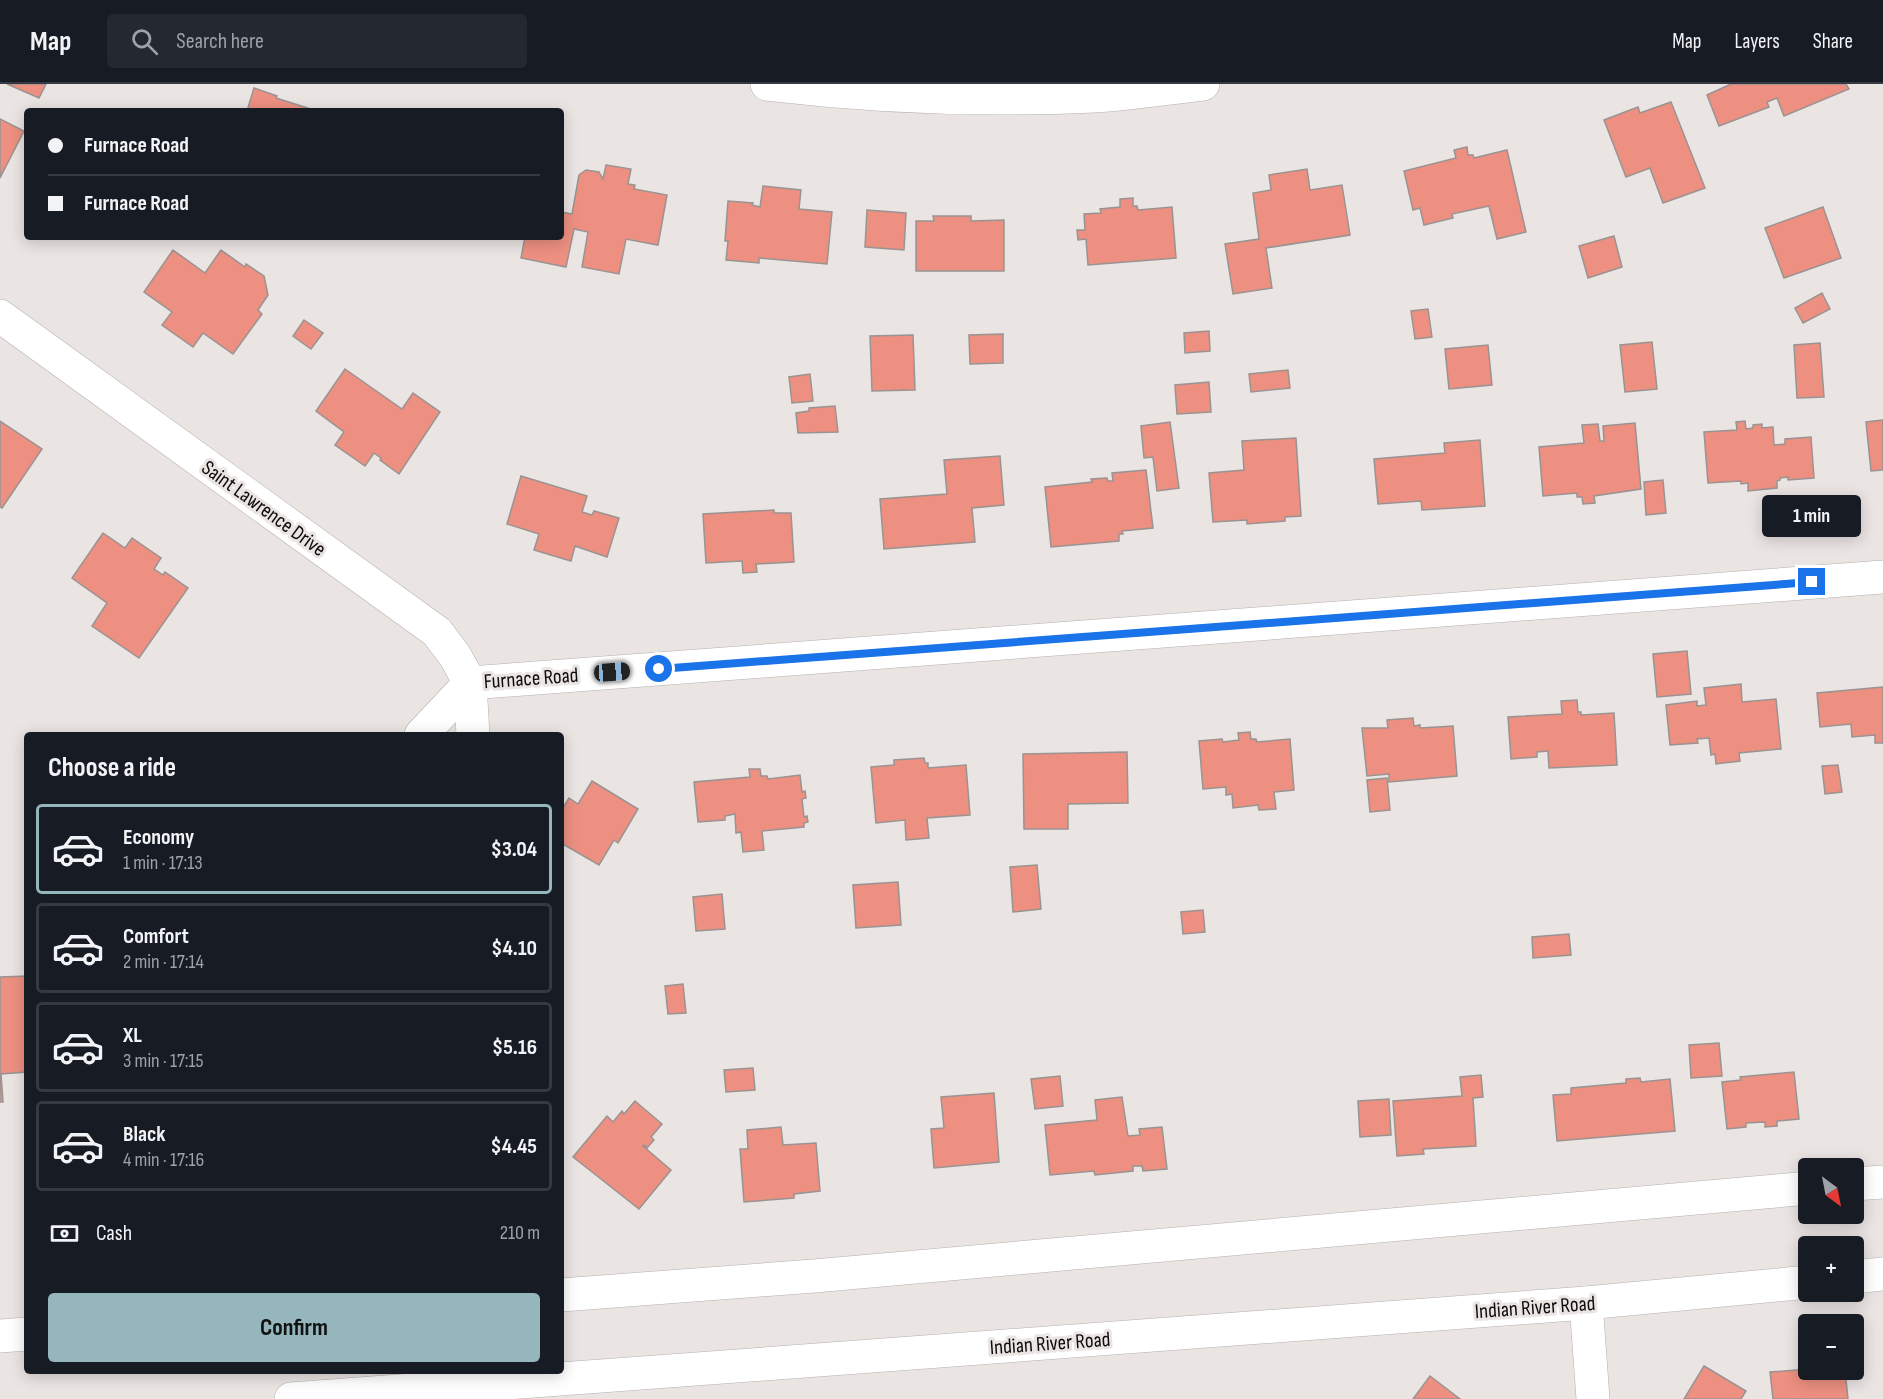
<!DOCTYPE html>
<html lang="en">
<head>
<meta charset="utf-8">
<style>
	:root { --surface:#171b24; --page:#242831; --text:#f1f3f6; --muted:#9ea1a6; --line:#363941; --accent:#94b6bc }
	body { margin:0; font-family:"Sofia Sans Condensed",sans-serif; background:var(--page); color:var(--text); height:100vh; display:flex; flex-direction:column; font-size:22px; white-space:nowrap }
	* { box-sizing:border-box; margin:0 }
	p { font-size:20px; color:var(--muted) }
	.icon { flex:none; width:33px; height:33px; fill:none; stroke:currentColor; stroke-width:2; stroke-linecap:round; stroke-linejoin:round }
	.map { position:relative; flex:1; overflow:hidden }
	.panel { position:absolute; left:24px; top:648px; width:540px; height:642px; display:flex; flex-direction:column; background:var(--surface); border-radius:6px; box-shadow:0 3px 15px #0003 }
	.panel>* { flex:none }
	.guide { position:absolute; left:24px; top:24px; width:540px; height:132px; border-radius:6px; box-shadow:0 3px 15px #0003; display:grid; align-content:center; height:132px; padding:0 24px; background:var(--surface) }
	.needle { width:39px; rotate:148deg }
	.tools { position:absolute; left:1798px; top:1074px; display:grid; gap:12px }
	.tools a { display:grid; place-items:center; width:66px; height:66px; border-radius:6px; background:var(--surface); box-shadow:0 3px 15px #0003; font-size:30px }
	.end { position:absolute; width:27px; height:27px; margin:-14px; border:8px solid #1a73e8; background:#fff; box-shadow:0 0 0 3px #fff }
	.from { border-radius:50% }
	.bubble { position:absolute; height:42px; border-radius:6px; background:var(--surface); box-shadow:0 3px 15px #0003; font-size:20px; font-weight:700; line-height:42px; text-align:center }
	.car { position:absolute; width:18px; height:36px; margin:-18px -9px; border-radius:8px; box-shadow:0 0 4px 2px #0007; background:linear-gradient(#222 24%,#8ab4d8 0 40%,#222 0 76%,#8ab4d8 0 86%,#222 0) }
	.guide b { display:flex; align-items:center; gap:21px; height:57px; font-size:22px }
	.guide b+b { border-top:2px solid var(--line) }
	.guide i { width:15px; height:15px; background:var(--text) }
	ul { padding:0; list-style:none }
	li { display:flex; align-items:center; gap:18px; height:90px; margin:0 12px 9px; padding:0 12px; border:3px solid var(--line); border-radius:6px }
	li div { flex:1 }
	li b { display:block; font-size:22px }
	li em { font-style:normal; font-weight:700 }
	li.on { border-color:var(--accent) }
	li>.icon { width:54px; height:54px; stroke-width:1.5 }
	h2 { padding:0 24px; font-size:27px; line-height:72px }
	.pay { display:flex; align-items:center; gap:15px; height:66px; padding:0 24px; font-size:22px }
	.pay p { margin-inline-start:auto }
	.cta { display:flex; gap:12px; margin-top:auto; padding:12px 24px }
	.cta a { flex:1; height:69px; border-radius:6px; background:var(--accent); color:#111; font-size:24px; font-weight:700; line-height:69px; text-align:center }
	header { display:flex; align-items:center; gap:36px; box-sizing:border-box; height:84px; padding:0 30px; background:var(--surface); border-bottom:2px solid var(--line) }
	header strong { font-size:28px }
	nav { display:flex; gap:33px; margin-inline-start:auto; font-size:21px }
	.search { width:420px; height:54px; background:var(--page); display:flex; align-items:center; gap:15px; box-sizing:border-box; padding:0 21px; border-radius:6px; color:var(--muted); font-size:22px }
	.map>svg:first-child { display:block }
</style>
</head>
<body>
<header>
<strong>Map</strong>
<div class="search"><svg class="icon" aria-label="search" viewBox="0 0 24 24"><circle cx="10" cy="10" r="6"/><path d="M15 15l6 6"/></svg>Search here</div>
<nav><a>Map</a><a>Layers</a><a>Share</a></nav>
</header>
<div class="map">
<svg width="1883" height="1315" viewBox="0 0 1883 1315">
	<rect width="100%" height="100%" fill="#eae4e3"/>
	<g fill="#ed9081" stroke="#999392" stroke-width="1.5">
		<polygon points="7,0 46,0 39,14"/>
		<polygon points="1731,0 1846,0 1849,5 1784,32 1777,14 1767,18 1769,23 1719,42 1707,11"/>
		<polygon points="254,4 277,12 276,14 317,27 247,27"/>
		<polygon points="1671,18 1705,104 1663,119 1650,84 1626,93 1604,36 1638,23 1640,29"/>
		<polygon points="0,35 24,47 0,94"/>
		<polygon points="1467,63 1468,71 1473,71 1474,74 1507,66 1526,148 1497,155 1489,122 1452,130 1453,134 1424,141 1420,124 1413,126 1404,87 1456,74 1454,66"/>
		<polygon points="606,81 631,85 628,100 635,101 634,105 667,111 658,161 626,155 619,190 582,183 588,148 574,145 566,183 521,174 525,153 561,153 561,128 572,130 579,91 586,86 599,88 603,95"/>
		<polygon points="1307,85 1310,106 1342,101 1350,151 1266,164 1272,204 1233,210 1225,160 1259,155 1253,109 1271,106 1269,91"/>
		<polygon points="763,102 801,106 799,125 832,128 827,180 759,174 759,179 726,176 728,157 725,157 728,117 753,119 752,121 760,123"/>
		<polygon points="1133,114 1133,122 1137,122 1138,126 1172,123 1176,174 1088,181 1086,155 1078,156 1077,146 1085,146 1084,130 1101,129 1100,125 1120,123 1120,115"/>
		<polygon points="1823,123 1841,174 1784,194 1765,144"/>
		<polygon points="867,126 906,129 904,166 865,163"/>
		<polygon points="933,132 971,132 971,137 1004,136 1004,187 916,187 916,137 934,137"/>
		<polygon points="1614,152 1622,183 1588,194 1579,162"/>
		<polygon points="173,166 205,189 221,166 245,183 246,180 264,192 268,211 258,226 262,230 233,270 203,249 193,263 162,241 172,228 144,208"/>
		<polygon points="1822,209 1830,225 1803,239 1795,224"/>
		<polygon points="1428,225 1432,253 1415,255 1411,227"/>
		<polygon points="304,236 323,249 311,265 293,252"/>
		<polygon points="1209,247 1210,267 1185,269 1184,249"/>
		<polygon points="1003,250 1003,279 970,280 969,251"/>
		<polygon points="913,251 915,306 872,307 870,252"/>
		<polygon points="1652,258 1657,305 1625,308 1620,261"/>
		<polygon points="1820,259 1824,313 1797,314 1794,261"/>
		<polygon points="1488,261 1492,301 1449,305 1445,265"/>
		<polygon points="345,285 402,325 413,309 440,328 399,390 380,376 381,374 374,369 365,382 335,361 344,348 316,327"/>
		<polygon points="1288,286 1290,304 1251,308 1249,290"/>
		<polygon points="810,290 813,317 792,319 789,293"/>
		<polygon points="1209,298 1211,328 1177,330 1175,301"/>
		<polygon points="835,322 838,348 798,349 796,329 809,327 809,324"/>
		<polygon points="1883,336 1883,386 1871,387 1866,338"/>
		<polygon points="0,337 42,365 2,424 0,423"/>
		<polygon points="1745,337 1746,345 1753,344 1753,341 1762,340 1762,344 1773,343 1774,361 1785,360 1785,355 1811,353 1814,394 1788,396 1788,393 1780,394 1780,396 1777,397 1777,404 1748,407 1748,399 1741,400 1741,397 1708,399 1704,348 1737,346 1736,338"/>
		<polygon points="1170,338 1179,404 1157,407 1153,373 1144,374 1141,342"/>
		<polygon points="1635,339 1641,405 1594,412 1595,419 1583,420 1582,413 1577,413 1577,409 1543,412 1539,363 1584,359 1582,341 1598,340 1600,357 1604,357 1603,342"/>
		<polygon points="1296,354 1301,432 1285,433 1285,437 1247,440 1247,436 1213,438 1209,389 1244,386 1242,357"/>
		<polygon points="1480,356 1485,422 1422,426 1421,417 1378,420 1374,375 1445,369 1444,359"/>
		<polygon points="1000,372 1004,421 972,424 975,458 884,465 880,415 947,410 944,376"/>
		<polygon points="1146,386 1153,444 1122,447 1123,450 1119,450 1119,457 1051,463 1045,403 1092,398 1091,395 1107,394 1108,397 1113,397 1112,389"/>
		<polygon points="521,392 587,412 582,428 592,431 594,427 619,434 607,473 575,462 571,477 534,466 539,450 507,440"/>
		<polygon points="1663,396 1666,429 1646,431 1644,398"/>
		<polygon points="774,426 774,429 791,429 794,478 756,480 757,488 743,489 742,477 706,479 703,430"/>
		<polygon points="103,449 125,464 132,454 161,474 154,485 163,491 165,488 188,504 139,574 92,542 107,519 72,494"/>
		<polygon points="1687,567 1691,610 1657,613 1653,570"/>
		<polygon points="1741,600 1742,618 1776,615 1781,665 1739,669 1740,677 1716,680 1715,670 1711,671 1709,654 1697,655 1698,659 1670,661 1666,621 1697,617 1697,622 1706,621 1704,604"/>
		<polygon points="1883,603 1883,659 1875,659 1875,651 1852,653 1851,640 1820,643 1817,609"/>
		<polygon points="1577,616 1578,628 1581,628 1581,631 1614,629 1617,681 1549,684 1548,667 1537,668 1537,673 1511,675 1508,633 1562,630 1561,617"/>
		<polygon points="1413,634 1414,642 1420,641 1420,644 1453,642 1457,692 1389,698 1389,690 1367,692 1362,644 1388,644 1387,636"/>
		<polygon points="1250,648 1251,655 1256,655 1257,658 1290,655 1294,706 1274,708 1276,725 1259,726 1258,721 1233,724 1232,710 1226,711 1226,703 1203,705 1199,657 1222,655 1223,658 1239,656 1238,649"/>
		<polygon points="1127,668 1128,719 1068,720 1068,745 1024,745 1023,670"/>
		<polygon points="924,674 925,679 928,679 928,684 966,681 970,731 927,734 929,754 906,756 905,736 876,739 871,683 894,681 894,676"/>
		<polygon points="1838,681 1842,708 1825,710 1822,682"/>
		<polygon points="749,685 760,685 761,692 767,692 768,695 800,691 802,708 805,707 806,714 802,715 804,733 807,732 808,738 804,739 804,743 762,747 764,766 743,768 741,748 736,749 735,730 725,732 725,736 698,738 694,698 750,693"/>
		<polygon points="1387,694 1390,726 1370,728 1367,696"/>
		<polygon points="592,697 638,725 618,759 614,756 599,781 561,759 561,727 569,714 578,720"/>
		<polygon points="1037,781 1041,825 1013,828 1010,783"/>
		<polygon points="898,798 901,841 856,844 853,801"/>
		<polygon points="722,810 725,845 696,847 693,813"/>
		<polygon points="1203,826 1205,848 1183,850 1181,828"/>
		<polygon points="1569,850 1571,871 1533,874 1532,853"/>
		<polygon points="27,892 27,988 1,990 3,1018 0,1018 0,893"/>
		<polygon points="683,900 686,929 668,930 665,902"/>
		<polygon points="1719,959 1722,992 1691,994 1689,961"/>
		<polygon points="753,984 755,1006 726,1008 724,986"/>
		<polygon points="1794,988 1799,1035 1777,1037 1777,1042 1765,1043 1765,1038 1746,1039 1746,1043 1727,1045 1722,998 1741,996 1740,993"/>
		<polygon points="1481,991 1483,1013 1473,1014 1476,1062 1423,1065 1424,1070 1397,1072 1393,1017 1462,1012 1460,993"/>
		<polygon points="1060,992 1063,1022 1035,1025 1031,995"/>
		<polygon points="1640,994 1641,998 1670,995 1675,1047 1557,1057 1553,1011 1571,1010 1571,1004 1626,999 1626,995"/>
		<polygon points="994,1009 999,1078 934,1084 931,1045 944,1044 941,1013"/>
		<polygon points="1122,1013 1128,1052 1140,1051 1139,1045 1162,1043 1167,1085 1143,1087 1142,1082 1133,1082 1133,1087 1095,1091 1094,1087 1050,1091 1045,1041 1097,1036 1095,1016"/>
		<polygon points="1389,1015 1391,1051 1360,1053 1358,1017"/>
		<polygon points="635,1017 662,1040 651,1053 654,1056 647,1064 644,1061 643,1062 671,1086 639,1125 573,1073 607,1032 613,1038 622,1027 624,1030"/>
		<polygon points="781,1043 783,1061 816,1059 820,1107 794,1110 794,1114 744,1118 740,1065 748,1065 747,1046"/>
		<polygon points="1704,1282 1746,1307 1741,1315 1684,1315"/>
		<polygon points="1809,1285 1845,1286 1848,1315 1773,1315 1770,1288"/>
		<polygon points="1430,1292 1460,1315 1413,1315"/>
	</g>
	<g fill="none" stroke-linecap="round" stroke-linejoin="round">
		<g stroke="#b5b0af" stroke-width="34">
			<g id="minor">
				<path d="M767,0C876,13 985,17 1095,12C1131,10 1167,4 1203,0"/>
				<polyline points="0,232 437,548 455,572 470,599 473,651"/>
				<polyline points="421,651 470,599 1883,493"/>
				<polyline points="1586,1219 1593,1315"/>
			</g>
		</g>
		<g stroke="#b5b0af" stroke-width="34">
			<g id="major">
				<polyline points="1854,1100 1883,1098"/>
				<polyline points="1854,1193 1883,1190"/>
				<polyline points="561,1211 814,1192 1809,1104"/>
				<polyline points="0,1252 27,1250"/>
				<polyline points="291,1315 1586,1219 1809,1198"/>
			</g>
		</g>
		<use href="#minor" stroke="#fff" stroke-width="33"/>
		<use href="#major" stroke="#fff" stroke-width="33"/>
	</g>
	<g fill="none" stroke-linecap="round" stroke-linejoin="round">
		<polyline stroke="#1a73e8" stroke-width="8" points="659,585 1812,498"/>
	</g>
	<g text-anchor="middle" stroke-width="6" stroke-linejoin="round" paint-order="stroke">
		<g font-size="21" fill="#0d0b0b" stroke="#eae4e3">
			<text transform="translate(264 424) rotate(36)" y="7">Saint Lawrence Drive</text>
			<text transform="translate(531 594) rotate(-4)" y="7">Furnace Road</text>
			<text transform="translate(1535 1223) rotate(-4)" y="7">Indian River Road</text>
			<text transform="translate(1050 1259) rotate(-4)" y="7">Indian River Road</text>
		</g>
	</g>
</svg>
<div class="tools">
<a><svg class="needle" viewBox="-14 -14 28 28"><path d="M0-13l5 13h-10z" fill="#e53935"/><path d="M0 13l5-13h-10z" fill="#9ea1a6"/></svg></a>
<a>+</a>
<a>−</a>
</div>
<i class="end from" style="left:659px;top:585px"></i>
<i class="end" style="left:1812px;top:498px"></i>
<div class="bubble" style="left:1762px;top:411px;width:99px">1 min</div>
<i class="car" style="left:612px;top:588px;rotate:86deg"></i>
<div class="guide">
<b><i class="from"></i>Furnace Road</b>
<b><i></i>Furnace Road</b>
</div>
<section class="panel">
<h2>Choose a ride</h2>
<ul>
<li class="on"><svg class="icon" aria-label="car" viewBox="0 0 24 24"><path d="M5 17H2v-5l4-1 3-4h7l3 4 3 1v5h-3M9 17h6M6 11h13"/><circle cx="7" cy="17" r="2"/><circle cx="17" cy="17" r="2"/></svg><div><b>Economy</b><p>1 min · 17:13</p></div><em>$3.04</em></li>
<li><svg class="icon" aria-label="car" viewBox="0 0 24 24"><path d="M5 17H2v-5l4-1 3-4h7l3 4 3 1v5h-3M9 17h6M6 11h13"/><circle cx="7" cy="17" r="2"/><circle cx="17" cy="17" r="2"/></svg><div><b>Comfort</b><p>2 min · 17:14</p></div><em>$4.10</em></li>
<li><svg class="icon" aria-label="car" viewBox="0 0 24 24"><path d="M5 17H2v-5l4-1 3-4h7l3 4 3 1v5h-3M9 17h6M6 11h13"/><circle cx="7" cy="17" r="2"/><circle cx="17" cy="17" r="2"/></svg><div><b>XL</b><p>3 min · 17:15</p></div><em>$5.16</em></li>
<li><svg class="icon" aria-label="car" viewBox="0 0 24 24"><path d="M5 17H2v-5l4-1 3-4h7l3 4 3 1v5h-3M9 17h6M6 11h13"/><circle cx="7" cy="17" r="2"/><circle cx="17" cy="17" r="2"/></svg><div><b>Black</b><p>4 min · 17:16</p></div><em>$4.45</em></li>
</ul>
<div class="pay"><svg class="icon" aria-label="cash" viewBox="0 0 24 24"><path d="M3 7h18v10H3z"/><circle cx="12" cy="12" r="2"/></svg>Cash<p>210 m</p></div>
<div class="cta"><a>Confirm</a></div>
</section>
</div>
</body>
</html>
